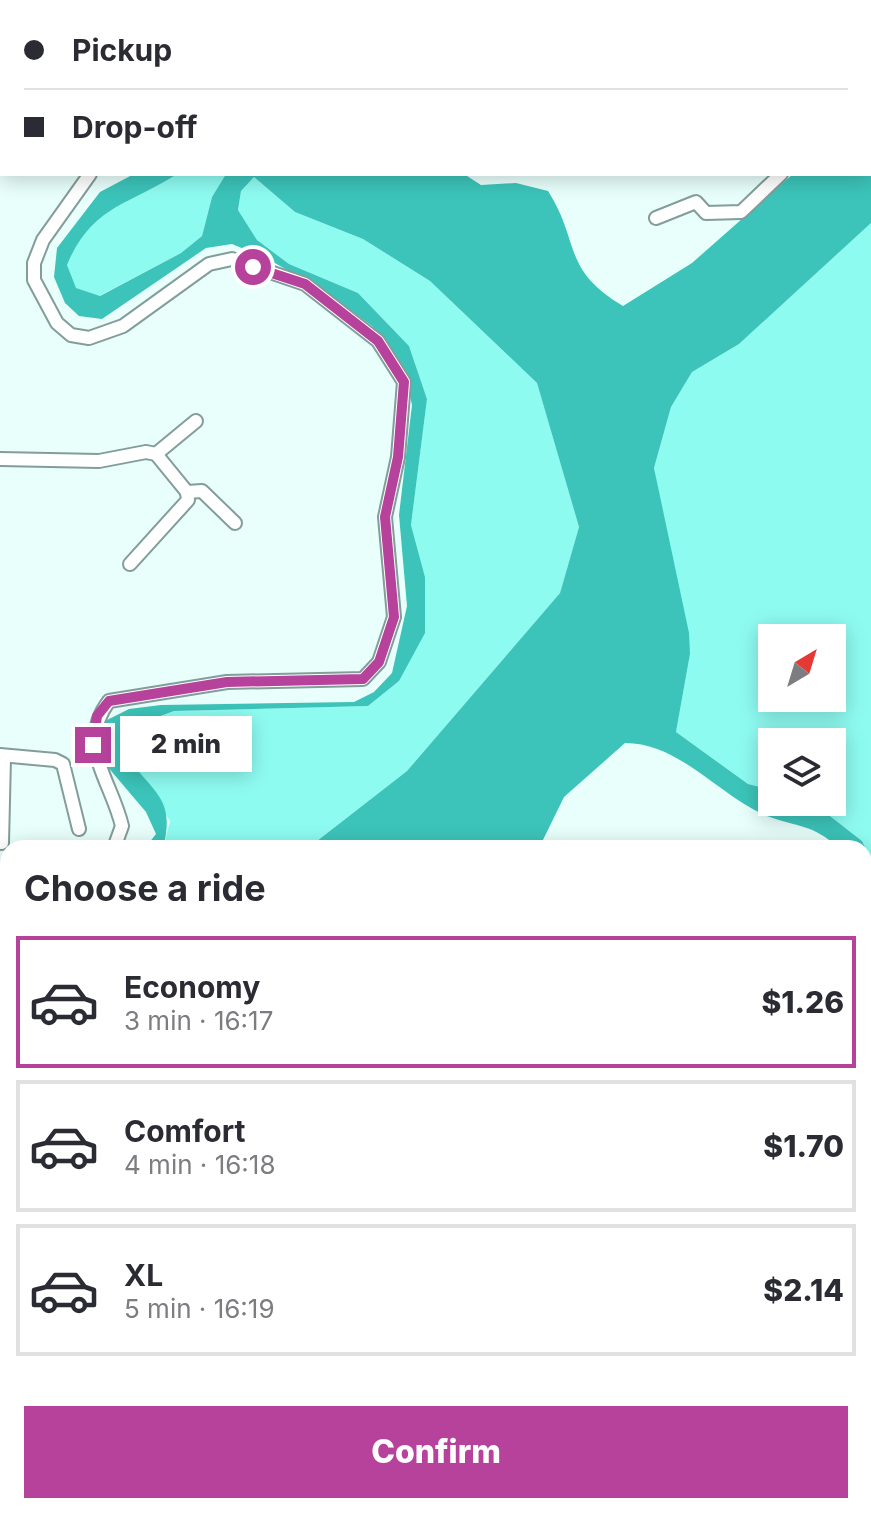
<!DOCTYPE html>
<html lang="en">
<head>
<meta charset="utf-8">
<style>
	:root { --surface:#fff; --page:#f7f7f7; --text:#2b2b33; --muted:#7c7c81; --line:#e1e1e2; --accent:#b6429c }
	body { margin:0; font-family:Inter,sans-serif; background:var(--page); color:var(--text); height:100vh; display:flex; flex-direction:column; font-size:30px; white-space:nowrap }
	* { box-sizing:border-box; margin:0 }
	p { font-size:26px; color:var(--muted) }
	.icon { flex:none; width:44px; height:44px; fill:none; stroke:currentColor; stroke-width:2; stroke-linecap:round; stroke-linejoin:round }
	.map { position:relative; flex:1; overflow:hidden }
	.side { position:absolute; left:0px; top:840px; width:872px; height:674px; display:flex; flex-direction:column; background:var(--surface); border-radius:24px 24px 0 0; box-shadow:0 4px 20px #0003 }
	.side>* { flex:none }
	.hud { position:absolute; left:0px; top:0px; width:872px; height:176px; box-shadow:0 4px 20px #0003; display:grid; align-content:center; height:176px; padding:0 24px; background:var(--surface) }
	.needle { width:52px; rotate:38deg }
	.fabs { position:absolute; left:758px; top:624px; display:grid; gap:16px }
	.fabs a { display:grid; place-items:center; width:88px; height:88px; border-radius:0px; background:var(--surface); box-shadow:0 4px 20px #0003; font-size:40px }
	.end { position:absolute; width:36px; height:36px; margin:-18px; border:10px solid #b6429c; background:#fff; box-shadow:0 0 0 4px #fff }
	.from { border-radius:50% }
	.bubble { position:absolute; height:56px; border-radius:0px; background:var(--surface); box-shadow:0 4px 20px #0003; font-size:26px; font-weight:800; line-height:56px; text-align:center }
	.hud b { display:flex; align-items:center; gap:28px; height:76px; font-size:30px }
	.hud b+b { border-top:2px solid var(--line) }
	.hud i { width:20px; height:20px; background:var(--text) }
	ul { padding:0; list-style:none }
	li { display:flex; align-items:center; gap:24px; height:132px; margin:0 16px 12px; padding:0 8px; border:4px solid var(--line); border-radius:0px }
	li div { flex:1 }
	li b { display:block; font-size:30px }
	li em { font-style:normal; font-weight:800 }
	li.active { border-color:var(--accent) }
	li>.icon { width:72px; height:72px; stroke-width:1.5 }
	h2 { padding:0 24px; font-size:36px; line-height:96px }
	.action { display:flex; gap:16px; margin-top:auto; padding:16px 24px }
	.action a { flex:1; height:92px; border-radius:0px; background:var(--accent); color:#fff; font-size:32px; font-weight:800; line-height:92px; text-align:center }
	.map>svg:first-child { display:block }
</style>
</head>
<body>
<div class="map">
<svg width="871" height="1513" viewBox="0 0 871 1513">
	<rect width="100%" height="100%" fill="#e8fffc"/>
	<g fill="#8efbf1" fill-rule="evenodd">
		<polygon points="199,0 515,0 514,2"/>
		<path d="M177,174H226L212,197L202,236L181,253L99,296L75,288L67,265C92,205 130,205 177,174Z"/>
		<polygon points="254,177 295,212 363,239 430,281 537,383 579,527 560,593 407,771 308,848 163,848 170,821 129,760 139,724 174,711 368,706 399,681 425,577 411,525 427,399 409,346 358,293 289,264 257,240 238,210 241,191"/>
		<path d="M871,223V1147L864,1151L866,849L862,841L812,802H832V742H772V790L748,784L676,732L690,654L654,468L671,407L692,372L739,344ZM772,638H832V698H772Z"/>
		<polygon points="8,920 8,1006 0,1010 0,921"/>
	</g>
	<g fill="#3cc4ba">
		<path d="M871,106V223L739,344L692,372L671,407L654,468L689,633L690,654L676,732L748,784L772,790V802H812L862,841L866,849L864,901V848H839C811,823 799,828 767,816C719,796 680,743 625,743L564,797L539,848H308L407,771L560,593L579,527L537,383L430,281L363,239L295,212L254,177L241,191L238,210L257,240L289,264L358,293L409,346L427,399L411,525L425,577V633L399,681L368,706L174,711L139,724L129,760C157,795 175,801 163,848H145L156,834L146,812L101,759L100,733L107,720L129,709L161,705L354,702L374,692L392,673L407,606L399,515L412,405L404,369L372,326L330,295L268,259L232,244L206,248L102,319L79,316L65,303L54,277L57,248L100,192L134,174H177C130,205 92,205 67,265L76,288L100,296L181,253L202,236L212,197L226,174H464L481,185L516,183L548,191C581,243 561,269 623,306L692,263L793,174H870Z"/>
		<polygon points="8,1006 8,1149 0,1151 0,1010"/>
	</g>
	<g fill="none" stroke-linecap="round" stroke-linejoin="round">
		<polyline stroke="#3cc4ba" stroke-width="4" points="109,2 129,1"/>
		<g stroke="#3cc4ba" stroke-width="12">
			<polyline points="53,1506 59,1513"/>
			<polyline points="12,1513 15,1506"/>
			<polyline points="434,1513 443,1506"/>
			<polyline points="500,1513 504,1506"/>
		</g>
		<g stroke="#839d9a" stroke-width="16">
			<g id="street">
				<polyline points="11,0 13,2"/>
				<polyline points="870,88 871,87"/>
				<path d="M90,174L43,240L34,263V280L57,323L71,335L89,338L123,326L209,264L232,259L305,284L378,341L404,382L398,457L385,517L394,617L379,662L363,679L227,682L109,701C76,745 111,780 122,826L114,848"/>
				<polyline points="656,218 696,202 706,213 741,212 781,174"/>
				<polyline points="156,454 196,421"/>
				<polyline points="0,459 99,461 146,452 156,454 187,492"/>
				<polyline points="187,492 202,491 235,523"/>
				<polyline points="130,564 188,500 187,492"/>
				<polyline points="0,755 55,760 63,764 79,829"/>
				<polyline points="2,843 4,758"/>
				<polyline points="0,892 8,891"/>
				<polyline points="0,1270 8,1260"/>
				<polyline points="864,1324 871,1321"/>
				<polyline points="0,1362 8,1312"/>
				<polyline points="864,1406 869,1417"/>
				<polyline points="864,1462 871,1456"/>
				<polyline points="0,1482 8,1477"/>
				<polyline points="197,1506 209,1513"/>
				<polyline points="258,1506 258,1513"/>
				<polyline points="346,1506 346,1513"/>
				<polyline points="803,1513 812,1506"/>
			</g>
		</g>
		<g stroke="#839d9a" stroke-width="22">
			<g id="secondary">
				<polyline points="0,1306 8,1308"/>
				<polyline points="713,1513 714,1506"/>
			</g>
		</g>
		<use href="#street" stroke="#fff" stroke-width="12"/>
		<use href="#secondary" stroke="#c3e1df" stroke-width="18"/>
	</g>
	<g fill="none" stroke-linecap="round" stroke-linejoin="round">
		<polyline stroke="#b6429c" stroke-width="10" points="93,745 97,716 109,701 227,682 363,679 379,662 394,617 385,517 398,457 404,382 378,341 305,284 253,267"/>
	</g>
</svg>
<div class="fabs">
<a><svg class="needle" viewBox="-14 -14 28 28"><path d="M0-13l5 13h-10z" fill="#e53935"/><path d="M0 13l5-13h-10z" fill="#7c7c81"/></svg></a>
<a><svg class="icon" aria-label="layers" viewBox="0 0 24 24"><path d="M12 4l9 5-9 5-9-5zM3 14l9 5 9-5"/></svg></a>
</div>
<i class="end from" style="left:253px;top:267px"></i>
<i class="end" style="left:93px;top:745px"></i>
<div class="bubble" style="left:120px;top:716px;width:132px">2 min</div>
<div class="hud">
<b><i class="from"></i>Pickup</b>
<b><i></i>Drop-off</b>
</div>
<section class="side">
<h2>Choose a ride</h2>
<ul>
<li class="active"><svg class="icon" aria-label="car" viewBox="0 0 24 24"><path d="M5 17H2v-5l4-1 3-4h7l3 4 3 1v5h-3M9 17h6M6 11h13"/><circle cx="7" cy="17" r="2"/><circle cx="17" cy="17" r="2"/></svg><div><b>Economy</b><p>3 min · 16:17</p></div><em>$1.26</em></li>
<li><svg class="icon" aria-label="car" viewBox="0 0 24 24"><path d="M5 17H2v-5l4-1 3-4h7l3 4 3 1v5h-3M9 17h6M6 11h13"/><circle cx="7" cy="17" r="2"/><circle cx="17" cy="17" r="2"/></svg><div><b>Comfort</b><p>4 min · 16:18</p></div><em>$1.70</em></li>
<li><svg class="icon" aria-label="car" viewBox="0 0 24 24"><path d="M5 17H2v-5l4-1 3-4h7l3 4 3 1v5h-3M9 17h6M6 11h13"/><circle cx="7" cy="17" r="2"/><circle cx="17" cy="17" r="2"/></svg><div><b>XL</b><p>5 min · 16:19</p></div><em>$2.14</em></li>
</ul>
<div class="action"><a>Confirm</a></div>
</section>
</div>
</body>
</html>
